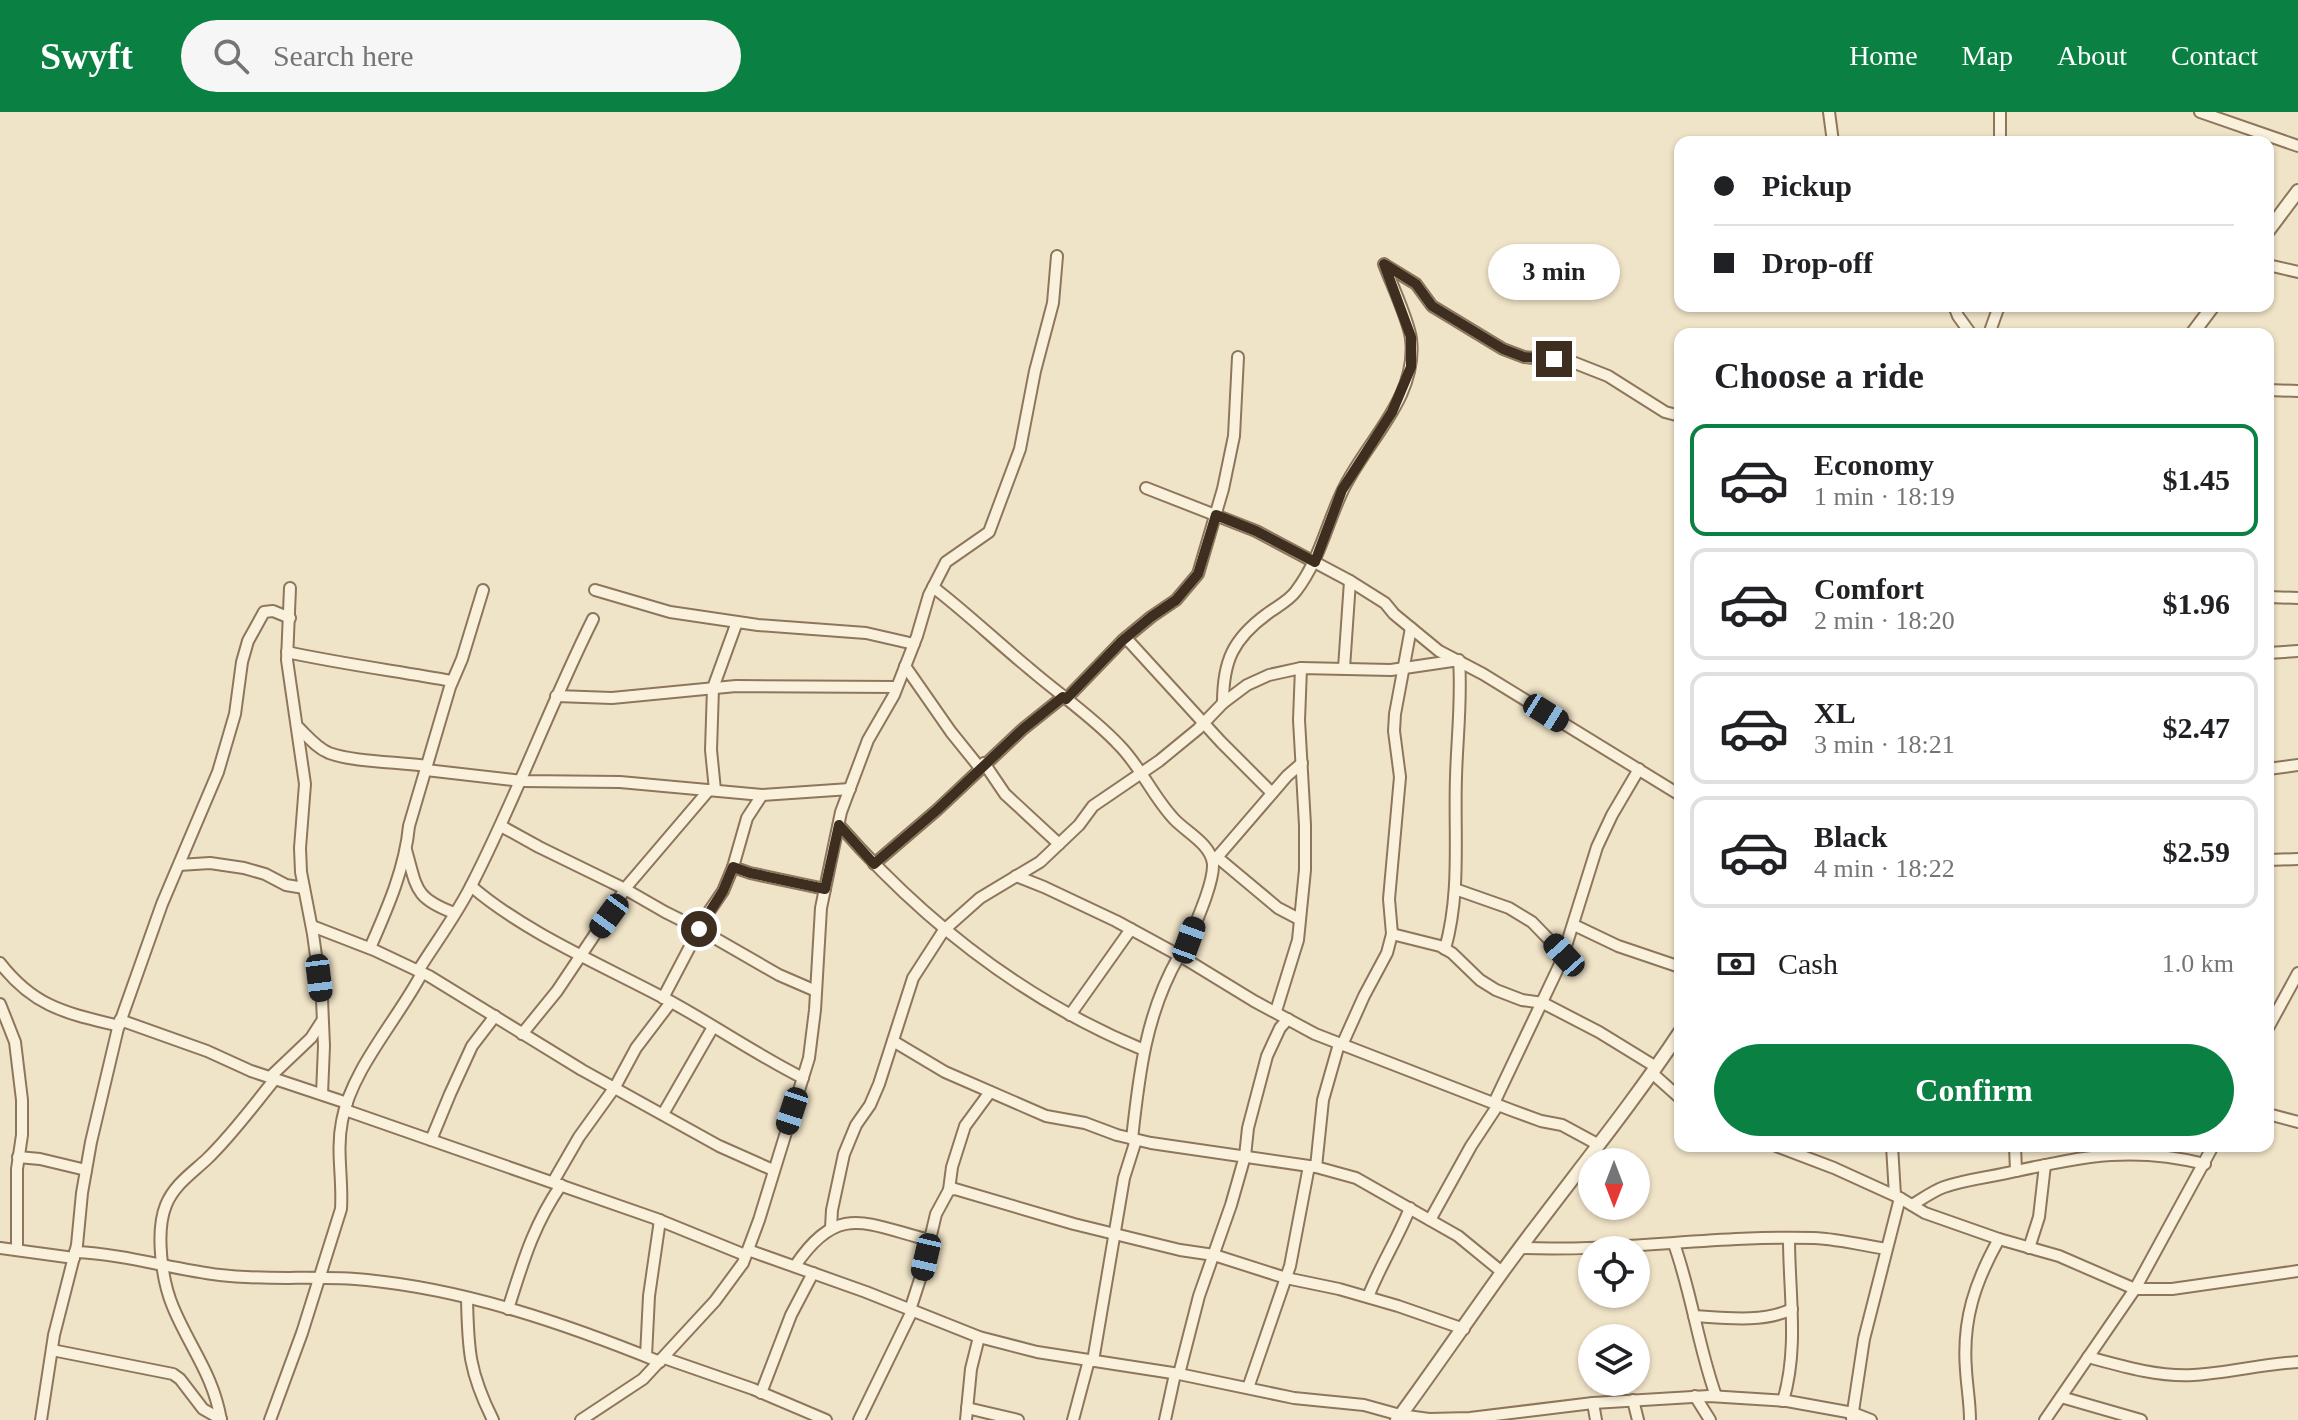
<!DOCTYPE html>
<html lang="en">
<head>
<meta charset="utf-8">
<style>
	:root { --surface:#fff; --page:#f6f6f6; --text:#202124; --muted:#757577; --line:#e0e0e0; --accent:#0b8043 }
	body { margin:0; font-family:Georgia,serif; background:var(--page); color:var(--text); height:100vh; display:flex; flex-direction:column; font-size:30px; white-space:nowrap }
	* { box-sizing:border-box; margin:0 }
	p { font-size:26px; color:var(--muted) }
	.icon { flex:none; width:44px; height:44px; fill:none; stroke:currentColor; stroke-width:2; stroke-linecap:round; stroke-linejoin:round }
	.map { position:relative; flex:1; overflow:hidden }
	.panel { position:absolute; left:1674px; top:216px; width:600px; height:824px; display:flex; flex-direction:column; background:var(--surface); border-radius:16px; box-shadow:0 2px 6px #0004 }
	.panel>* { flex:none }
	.guide { position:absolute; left:1674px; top:24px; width:600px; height:176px; border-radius:16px; box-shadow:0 2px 6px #0004; display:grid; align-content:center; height:176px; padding:0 40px; background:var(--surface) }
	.needle { width:52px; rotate:180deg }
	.buttons { position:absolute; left:1578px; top:1036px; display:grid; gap:16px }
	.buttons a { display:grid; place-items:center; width:72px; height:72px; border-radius:50%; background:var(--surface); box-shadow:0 2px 6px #0004; font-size:40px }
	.end { position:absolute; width:36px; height:36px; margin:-18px; border:10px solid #3d2e20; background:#fff; box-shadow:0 0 0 4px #fff }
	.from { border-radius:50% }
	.bubble { position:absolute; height:56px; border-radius:28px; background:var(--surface); box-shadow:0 2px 6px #0004; font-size:26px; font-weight:600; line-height:56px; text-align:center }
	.car { position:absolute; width:24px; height:48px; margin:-24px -12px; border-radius:10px; box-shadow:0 0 6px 2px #0007; background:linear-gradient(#222 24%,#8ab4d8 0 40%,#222 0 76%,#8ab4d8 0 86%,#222 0) }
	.guide b { display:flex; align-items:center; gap:28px; height:76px; font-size:30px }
	.guide b+b { border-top:2px solid var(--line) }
	.guide i { width:20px; height:20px; background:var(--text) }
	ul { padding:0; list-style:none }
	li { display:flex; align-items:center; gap:24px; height:112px; margin:0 16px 12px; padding:0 24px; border:4px solid var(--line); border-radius:16px }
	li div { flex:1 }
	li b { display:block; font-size:30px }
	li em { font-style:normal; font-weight:600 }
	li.selected { border-color:var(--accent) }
	li>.icon { width:72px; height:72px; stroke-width:1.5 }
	h2 { padding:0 40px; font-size:36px; line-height:96px }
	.pay { display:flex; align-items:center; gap:20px; height:88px; padding:0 40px; font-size:30px }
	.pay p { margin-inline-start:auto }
	.primary-button { display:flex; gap:16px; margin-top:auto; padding:16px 40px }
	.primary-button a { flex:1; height:92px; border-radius:48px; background:var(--accent); color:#fff; font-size:32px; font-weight:600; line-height:92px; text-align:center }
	header { display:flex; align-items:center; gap:48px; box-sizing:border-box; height:112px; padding:0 40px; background:var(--accent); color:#fff }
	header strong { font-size:38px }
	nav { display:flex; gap:44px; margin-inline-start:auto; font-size:28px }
	.search { width:560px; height:72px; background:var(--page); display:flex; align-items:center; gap:20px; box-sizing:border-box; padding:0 28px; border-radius:44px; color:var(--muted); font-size:30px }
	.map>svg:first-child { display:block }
</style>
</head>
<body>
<header>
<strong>Swyft</strong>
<div class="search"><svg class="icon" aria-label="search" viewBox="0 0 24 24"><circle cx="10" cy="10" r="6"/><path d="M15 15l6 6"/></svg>Search here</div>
<nav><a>Home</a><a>Map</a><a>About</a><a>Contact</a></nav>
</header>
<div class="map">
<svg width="2298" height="1308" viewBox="0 0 2298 1308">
	<rect width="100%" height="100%" fill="#f0e4c8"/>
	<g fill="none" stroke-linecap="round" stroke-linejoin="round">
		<g stroke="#8d765c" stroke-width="14">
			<g id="minor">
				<polyline points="1829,0 1833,30"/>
				<polyline points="2200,0 2298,34"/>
				<polyline points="2000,30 2000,0"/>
				<polyline points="1385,153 1416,172 1432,194 1503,237 1524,245 1575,251 1608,264 1665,300 1680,304"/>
				<polyline points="2268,153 2298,160"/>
				<polyline points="1954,194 1958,204 1971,222"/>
				<polyline points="1989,222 1999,194"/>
				<polyline points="2268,278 2298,279"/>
				<polyline points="1146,376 1256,419 1350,469 1385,491 1394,502 1439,539 1483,562 1680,683"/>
				<path d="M933,475C967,501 998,531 1031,558C1060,583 1093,605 1119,633C1141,655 1153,685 1174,707C1186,720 1211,732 1213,752C1214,774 1190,823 1182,845"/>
				<polyline points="290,476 287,548 305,672 300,736 301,760 313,822 322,887 324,934 322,982"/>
				<polyline points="595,478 670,500 758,513 866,521 914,532"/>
				<polyline points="2268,485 2298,486"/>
				<polyline points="1126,526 1221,630 1272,681"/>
				<path d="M287,540C342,552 397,559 452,569"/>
				<polyline points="2268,541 2298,539"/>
				<polyline points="905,554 951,620 980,656"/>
				<polyline points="1344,556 1350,469"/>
				<polyline points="556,584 612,586 736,574 896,575"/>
				<polyline points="1066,587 1122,529 1151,505 1176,488 1198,462 1223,377 1234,324 1238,245"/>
				<path d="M1223,591C1223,549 1233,527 1267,502C1276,495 1289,489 1296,479C1319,449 1326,414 1342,380C1365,330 1418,287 1411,227C1409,209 1391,171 1384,152"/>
				<path d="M299,616C308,625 317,636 329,641C353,650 400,650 427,654"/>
				<polyline points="984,651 1005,682 1059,732"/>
				<polyline points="2268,657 2298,653"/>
				<polyline points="426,658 522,669 620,670 762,683 850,677"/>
				<polyline points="715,678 711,638 713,576 737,510"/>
				<path d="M839,713C923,809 1025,889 1144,938"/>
				<polyline points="501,714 539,735 625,777 665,800 699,817 779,863 816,879"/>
				<path d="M406,738C417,776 414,786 454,801"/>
				<polyline points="1217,745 1278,796 1299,807"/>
				<polyline points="2268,748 2298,747"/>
				<polyline points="1213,750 1287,664 1302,651"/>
				<polyline points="874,752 937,698 1023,617 1063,585"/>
				<polyline points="179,753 210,751 244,756 265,762 286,773 304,776"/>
				<polyline points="733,755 750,761 825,777"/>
				<polyline points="1016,764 1044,775 1116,809 1182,845 1254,889 1315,922 1511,998 1541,1009 1562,1013 1599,1033"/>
				<path d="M471,774C524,820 602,853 664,886C711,911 755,942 803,966"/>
				<polyline points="1455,777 1509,796 1532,810 1564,843"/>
				<polyline points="1574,813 1618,834 1680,855"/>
				<polyline points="312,814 374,838 429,864 582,958 719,1034 773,1058"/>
				<polyline points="1392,822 1440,834 1452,841 1480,868 1496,878 1522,888 1543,891 1599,920 1656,955"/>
				<path d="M370,836C387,797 405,757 409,714L450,575L462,547L483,478"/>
				<path d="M0,851C35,896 67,901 119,914"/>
				<path d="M418,859C436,830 458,801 473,770C517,684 550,593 593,507"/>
				<polyline points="663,886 706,804 723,779 733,755 747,706 762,683"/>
				<polyline points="0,892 15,930 22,988 22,1023 17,1057 17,1138"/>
				<polyline points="1276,899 1298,828 1305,758 1305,713 1299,608 1301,556"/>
				<polyline points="1070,903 1131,817"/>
				<polyline points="120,908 207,939 251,959 347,991"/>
				<polyline points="2268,916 2298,861"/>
				<polyline points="522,922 557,879 628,773 709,678"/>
				<polyline points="893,929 945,960 1046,1004 1085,1011 1117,1023 1151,1031 1316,1055 1356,1066 1458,1124 1502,1160"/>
				<polyline points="1342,933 1364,884 1387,841 1392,822 1389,787 1400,665 1394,619 1395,602 1411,516"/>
				<polyline points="1652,961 1680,986"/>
				<polyline points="270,965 311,926 322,909"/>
				<polyline points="1494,991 1561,850 1597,735 1612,703 1639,657"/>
				<polyline points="345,998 654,1106 745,1143"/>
				<polyline points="663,1002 713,915"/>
				<polyline points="2268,1002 2298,1010"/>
				<path d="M1132,1027C1139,962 1146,901 1179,844"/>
				<polyline points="431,1028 450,982 472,934 495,904"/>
				<polyline points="1776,1034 1834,1056 1900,1086 1925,1101 1999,1127 2059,1144 2135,1177 2172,1177 2298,1159"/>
				<polyline points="1892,1034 1895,1083"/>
				<polyline points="2015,1034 2016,1059"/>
				<polyline points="18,1045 40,1047 86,1058"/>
				<polyline points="1316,1055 1323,988 1339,932"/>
				<polyline points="553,1070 579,1025 615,975 636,936 671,890"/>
				<polyline points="949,1078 952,1055 965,1014 990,980"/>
				<path d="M1912,1093C1922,1087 1933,1079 1944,1075C1967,1067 1992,1065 2016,1059C2087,1044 2133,1034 2205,1052"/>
				<polyline points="1430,1108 1471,1034 1498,993"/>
				<path d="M831,1116L832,1098L844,1042L856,1013L870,993L879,972L913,866L944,818L980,786L1040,750L1079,713L1093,694L1159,649L1198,617L1223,591L1247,573L1269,563L1301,556L1391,558L1459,548C1462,587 1457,626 1456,665C1454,723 1461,780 1445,837"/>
				<path d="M1674,1132C1692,1182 1698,1234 1716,1284"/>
				<polyline points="0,1136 74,1146"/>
				<path d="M1521,1136C1619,1140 1716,1123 1814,1126C1838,1127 1862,1133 1886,1137"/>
				<polyline points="2029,1136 2039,1105 2045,1053"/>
				<polyline points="748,1138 866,1180 979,1225 1037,1240 1179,1262 1294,1286 1364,1293 1400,1303 1429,1307 1470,1306 1593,1291 1709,1284 1787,1289 1853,1301 1871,1308"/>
				<path d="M75,1140C125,1142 171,1157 220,1163C269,1169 318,1163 367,1168C468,1178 566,1212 660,1250"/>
				<path d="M795,1154C838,1090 866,1112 929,1128"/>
				<path d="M1368,1185C1380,1154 1398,1126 1410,1096"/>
				<path d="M467,1186C468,1238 469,1260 493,1308"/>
				<path d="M508,1197C523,1150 533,1114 561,1073"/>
				<polyline points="910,1198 922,1161 936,1102 949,1078 955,1077 1074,1112 1180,1138 1214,1143 1286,1166 1339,1177 1398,1194 1464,1217"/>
				<path d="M1694,1204C1725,1206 1763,1211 1792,1197"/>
				<polyline points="52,1238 173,1262 180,1267 203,1297 221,1307"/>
				<polyline points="646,1244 649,1184 660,1108"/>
				<path d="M2088,1245C2121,1254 2158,1265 2193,1263C2228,1261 2262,1252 2298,1250"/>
				<polyline points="664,1246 753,1277 826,1308"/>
				<polyline points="1093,1249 1124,1066 1136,1028"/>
				<polyline points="1179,1262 1199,1184 1231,1093 1245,1044 1248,1016 1267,944 1280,916 1288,907"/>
				<polyline points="1248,1276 1290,1154 1309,1054"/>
				<polyline points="761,1281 791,1203 813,1161"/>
				<polyline points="1695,1284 1710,1308"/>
				<polyline points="2061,1285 2141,1308"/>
				<polyline points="1633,1288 1638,1308"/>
				<path d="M1783,1289C1799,1236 1789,1181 1789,1127"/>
				<polyline points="1593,1291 1596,1308"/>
				<polyline points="967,1296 1018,1308"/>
				<polyline points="1852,1306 1864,1227 1900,1086"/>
				<polyline points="41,1308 54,1223 77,1133 82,1081 91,1030 118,916 162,792 218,660 235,602 242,550 248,529 264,500 273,499 290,506"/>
				<path d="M221,1308C213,1262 190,1236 173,1195C162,1169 155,1120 166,1093C174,1073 192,1061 207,1047C232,1023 253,994 275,967"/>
				<path d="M270,1308L302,1221L341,1097C343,1067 336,1039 342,1009C351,958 398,907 422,861"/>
				<polyline points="581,1308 643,1267 715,1189 743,1151 759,1108 809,946 815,898 821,796 841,700 868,628 894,583 917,524 929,483 946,450 989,420 1020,337 1035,259 1053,191 1057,144"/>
				<polyline points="859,1308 912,1199"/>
				<polyline points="966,1308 971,1257 979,1225"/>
				<polyline points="1073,1308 1089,1248"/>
				<polyline points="1165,1308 1175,1262"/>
				<path d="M1970,1308C1970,1291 1967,1275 1966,1258C1962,1208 1975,1170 1999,1127"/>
				<polyline points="2045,1308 2135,1177 2213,1034"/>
			</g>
		</g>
		<g stroke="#8d765c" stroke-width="16">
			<g id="tertiary">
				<polyline points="2268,119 2298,79"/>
				<polyline points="2192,222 2213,194"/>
				<path d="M1397,1308C1433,1259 1467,1209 1503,1159C1561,1079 1625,1003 1680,920"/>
			</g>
		</g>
		<use href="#minor" stroke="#faf1dc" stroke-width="10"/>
		<use href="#tertiary" stroke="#faf1dc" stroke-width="12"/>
	</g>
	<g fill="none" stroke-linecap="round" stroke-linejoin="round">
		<polyline stroke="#3d2e20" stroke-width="10" points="699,817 723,779 733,755 750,761 825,777 839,713 874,752 937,698 1023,617 1063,585 1066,587 1122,529 1151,505 1176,488 1198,462 1216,403 1256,419 1315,450 1342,378 1392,300 1411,255 1411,225 1384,152 1416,172 1432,194 1503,237 1524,245 1554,247"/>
	</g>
</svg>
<div class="buttons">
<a><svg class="needle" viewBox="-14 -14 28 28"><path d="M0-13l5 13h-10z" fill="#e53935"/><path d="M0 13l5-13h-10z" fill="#757577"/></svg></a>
<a><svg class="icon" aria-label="locate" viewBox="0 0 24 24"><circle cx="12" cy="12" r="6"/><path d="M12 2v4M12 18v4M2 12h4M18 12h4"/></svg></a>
<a><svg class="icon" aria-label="layers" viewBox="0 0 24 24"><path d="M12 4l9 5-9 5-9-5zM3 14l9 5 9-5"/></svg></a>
</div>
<i class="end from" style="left:699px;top:817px"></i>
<i class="end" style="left:1554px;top:247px"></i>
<div class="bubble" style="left:1488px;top:132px;width:132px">3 min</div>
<i class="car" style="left:1546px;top:601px;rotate:122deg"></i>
<i class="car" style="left:609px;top:804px;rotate:216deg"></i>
<i class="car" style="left:1189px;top:828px;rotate:20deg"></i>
<i class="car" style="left:1564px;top:843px;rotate:318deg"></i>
<i class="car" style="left:319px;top:866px;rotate:173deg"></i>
<i class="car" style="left:792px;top:999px;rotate:198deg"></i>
<i class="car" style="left:926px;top:1145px;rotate:193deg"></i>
<div class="guide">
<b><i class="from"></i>Pickup</b>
<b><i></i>Drop-off</b>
</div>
<section class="panel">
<h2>Choose a ride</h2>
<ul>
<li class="selected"><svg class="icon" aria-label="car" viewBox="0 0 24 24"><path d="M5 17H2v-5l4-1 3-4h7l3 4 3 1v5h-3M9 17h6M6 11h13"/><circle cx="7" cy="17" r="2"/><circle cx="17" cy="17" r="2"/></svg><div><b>Economy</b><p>1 min · 18:19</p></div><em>$1.45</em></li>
<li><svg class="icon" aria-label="car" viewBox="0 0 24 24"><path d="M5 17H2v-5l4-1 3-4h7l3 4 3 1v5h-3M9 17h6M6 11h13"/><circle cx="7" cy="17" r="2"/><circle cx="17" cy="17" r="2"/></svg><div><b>Comfort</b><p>2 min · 18:20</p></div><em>$1.96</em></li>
<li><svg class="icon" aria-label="car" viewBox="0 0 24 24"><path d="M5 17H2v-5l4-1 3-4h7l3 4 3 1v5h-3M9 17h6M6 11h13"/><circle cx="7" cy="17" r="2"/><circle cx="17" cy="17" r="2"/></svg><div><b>XL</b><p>3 min · 18:21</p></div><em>$2.47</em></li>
<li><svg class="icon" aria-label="car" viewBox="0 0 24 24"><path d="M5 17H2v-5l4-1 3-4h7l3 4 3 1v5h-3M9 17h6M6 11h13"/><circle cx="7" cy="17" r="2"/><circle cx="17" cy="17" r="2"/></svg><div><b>Black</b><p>4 min · 18:22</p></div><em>$2.59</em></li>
</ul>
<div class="pay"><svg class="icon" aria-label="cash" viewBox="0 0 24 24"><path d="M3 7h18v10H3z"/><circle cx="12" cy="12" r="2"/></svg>Cash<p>1.0 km</p></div>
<div class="primary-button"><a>Confirm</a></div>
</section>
</div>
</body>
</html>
